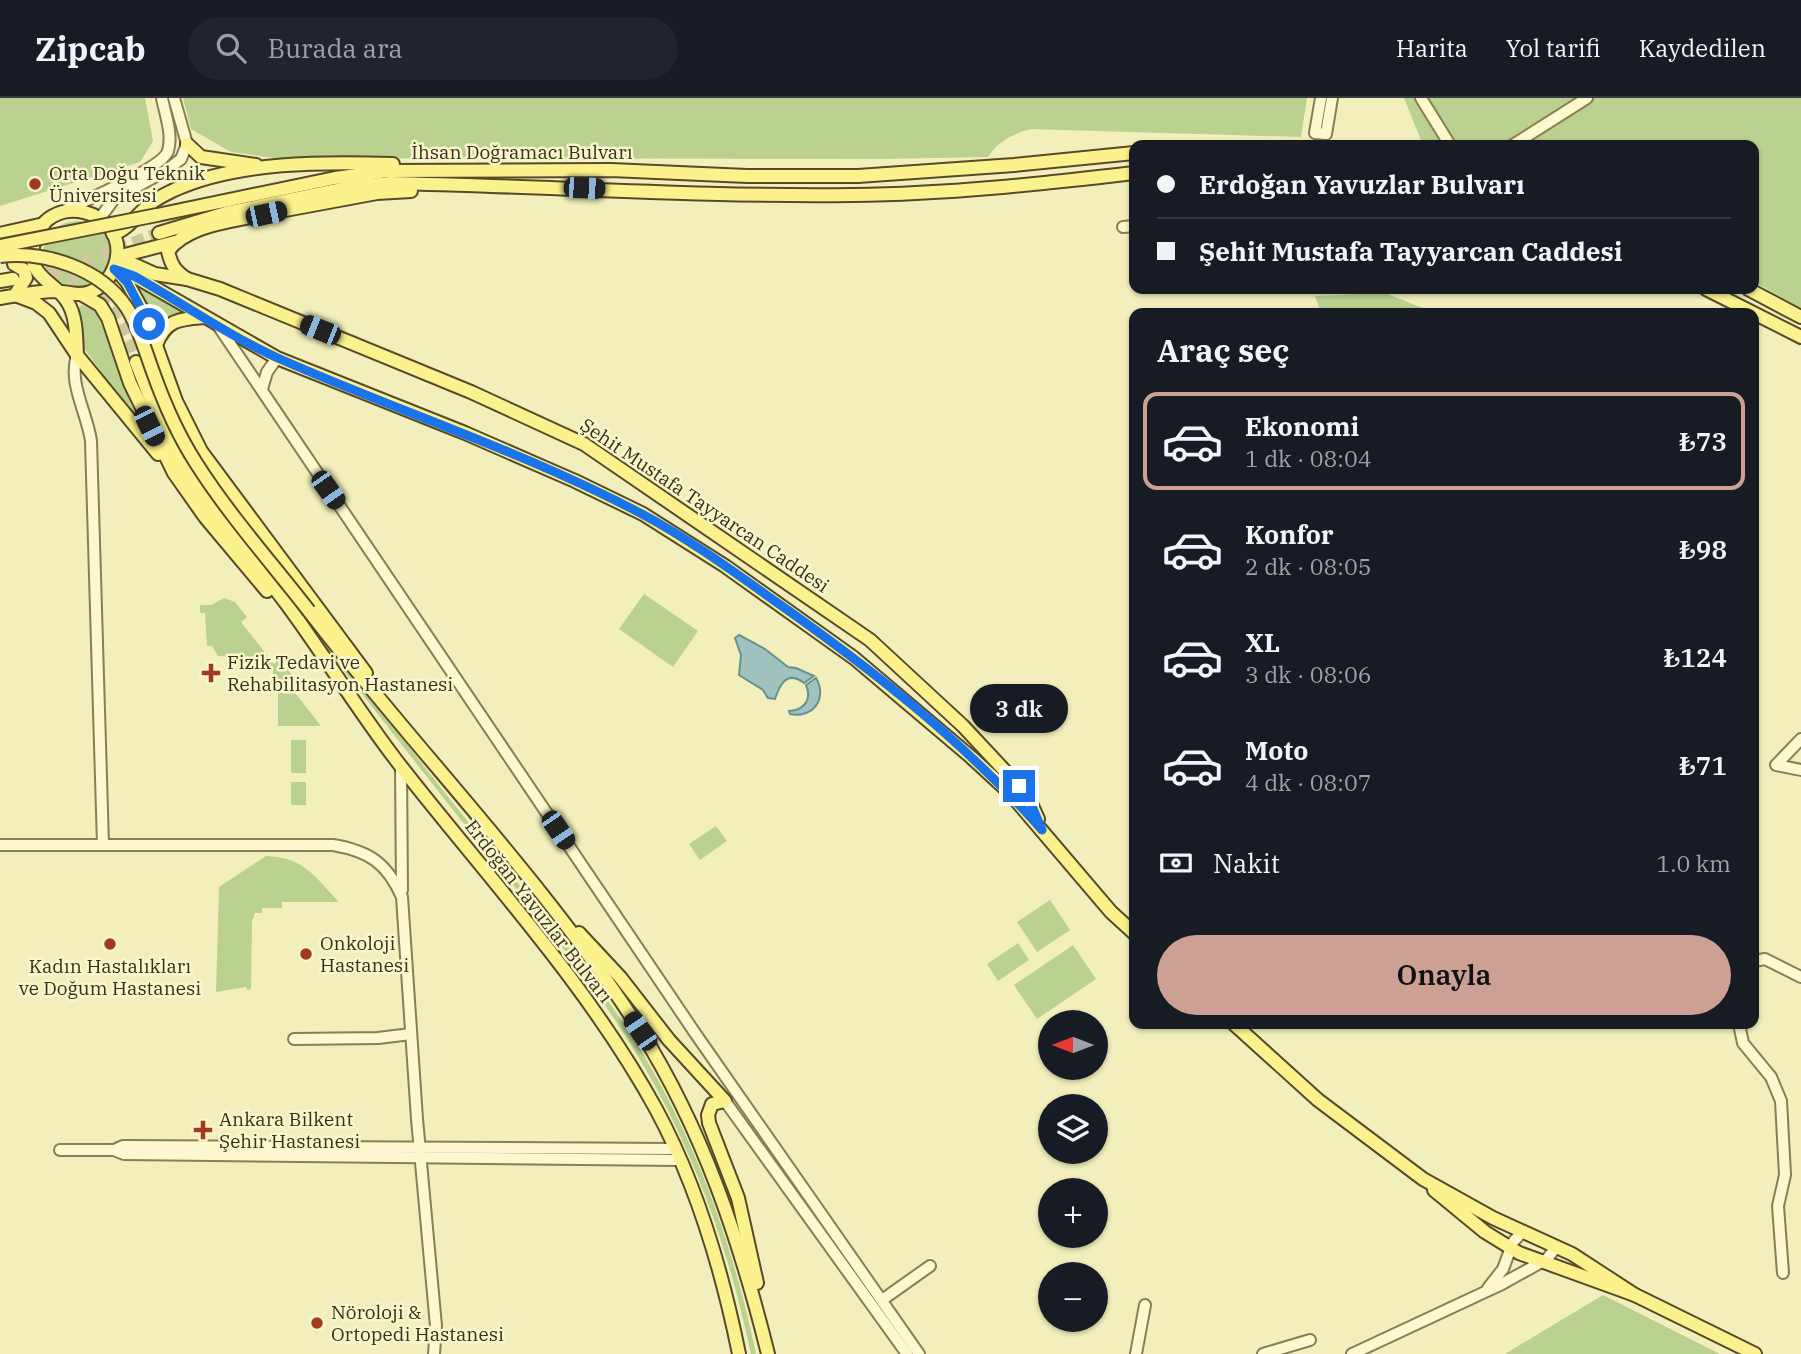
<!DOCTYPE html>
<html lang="tr">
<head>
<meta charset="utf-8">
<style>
	:root { --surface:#171b24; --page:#20242c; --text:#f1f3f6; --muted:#9ea1a6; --line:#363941; --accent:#cda094 }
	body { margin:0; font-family:"IBM Plex Serif",serif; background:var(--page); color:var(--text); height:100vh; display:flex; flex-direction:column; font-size:26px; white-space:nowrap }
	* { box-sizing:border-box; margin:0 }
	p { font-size:23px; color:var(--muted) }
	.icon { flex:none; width:38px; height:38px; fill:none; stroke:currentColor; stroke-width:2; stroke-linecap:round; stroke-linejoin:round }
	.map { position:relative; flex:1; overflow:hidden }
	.side { position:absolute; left:1129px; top:210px; width:630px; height:721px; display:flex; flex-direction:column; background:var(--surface); border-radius:14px; box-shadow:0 2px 5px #0004 }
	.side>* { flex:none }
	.hud { position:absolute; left:1129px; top:42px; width:630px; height:154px; border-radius:14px; box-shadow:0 2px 5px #0004; display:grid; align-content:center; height:154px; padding:0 28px; background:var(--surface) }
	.needle { width:46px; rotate:270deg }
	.fabs { position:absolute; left:1038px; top:912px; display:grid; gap:14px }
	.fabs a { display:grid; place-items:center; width:70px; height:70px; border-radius:50%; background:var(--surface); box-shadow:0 2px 5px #0004; font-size:35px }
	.end { position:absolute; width:32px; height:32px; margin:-16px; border:9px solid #1a73e8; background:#fff; box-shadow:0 0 0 4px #fff }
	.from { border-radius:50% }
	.bubble { position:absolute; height:49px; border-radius:24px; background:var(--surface); box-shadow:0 2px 5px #0004; font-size:23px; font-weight:600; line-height:49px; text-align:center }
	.car { position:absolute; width:21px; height:42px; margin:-21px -10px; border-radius:9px; box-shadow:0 0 5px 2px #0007; background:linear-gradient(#222 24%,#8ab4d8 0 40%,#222 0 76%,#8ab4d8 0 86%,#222 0) }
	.hud b { display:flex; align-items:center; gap:24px; height:66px; font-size:26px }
	.hud b+b { border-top:2px solid var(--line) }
	.hud i { width:18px; height:18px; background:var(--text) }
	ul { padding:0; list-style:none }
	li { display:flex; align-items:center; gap:21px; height:98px; margin:0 14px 10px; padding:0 14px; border:4px solid transparent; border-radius:14px }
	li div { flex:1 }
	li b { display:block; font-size:26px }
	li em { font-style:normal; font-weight:600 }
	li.on { border-color:var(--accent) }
	li>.icon { width:63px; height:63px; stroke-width:1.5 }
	h2 { padding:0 28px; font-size:32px; line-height:84px }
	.pay { display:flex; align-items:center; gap:18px; height:77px; padding:0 28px; font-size:26px }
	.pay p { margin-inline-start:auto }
	.action { display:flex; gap:14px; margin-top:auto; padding:14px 28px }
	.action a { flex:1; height:80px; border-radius:42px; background:var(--accent); color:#111; font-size:28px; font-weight:600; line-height:80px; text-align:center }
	header { display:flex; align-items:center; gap:42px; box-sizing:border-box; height:98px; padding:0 35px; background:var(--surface); border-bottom:2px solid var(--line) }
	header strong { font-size:33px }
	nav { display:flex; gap:38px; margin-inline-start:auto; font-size:24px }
	.search { width:490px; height:63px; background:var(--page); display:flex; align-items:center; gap:18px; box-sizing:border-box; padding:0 24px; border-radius:38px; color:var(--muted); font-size:26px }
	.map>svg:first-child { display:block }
</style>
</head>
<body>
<header>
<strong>Zipcab</strong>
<div class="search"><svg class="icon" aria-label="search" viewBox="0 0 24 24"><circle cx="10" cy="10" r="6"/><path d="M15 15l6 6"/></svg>Burada ara</div>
<nav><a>Harita</a><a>Yol tarifi</a><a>Kaydedilen</a></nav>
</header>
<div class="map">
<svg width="1801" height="1256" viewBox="0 0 1801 1256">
	<rect width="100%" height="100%" fill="#f2efbc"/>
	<g fill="#bad18f">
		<polygon points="0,0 145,0 153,43 140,64 0,108"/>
		<path d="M183,0H1307L1301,39L1031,31C1013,36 998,43 988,59L882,61L275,60L231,54L191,31Z"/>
		<polygon points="1404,0 1801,0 1801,210 1754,184 1754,47 1423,47"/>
		<circle cx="77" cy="157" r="34"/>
		<polygon points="135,185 186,214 168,220 159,229"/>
		<polygon points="1385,195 1435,215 1321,215 1315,198"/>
		<polygon points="81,207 93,211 104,224 114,262 135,316 133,317 83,249 78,210"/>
		<polygon points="644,496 698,533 673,569 619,531"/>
		<polygon points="224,500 235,504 247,519 241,524 274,566 280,561 292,577 285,582 321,628 278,628 278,594 275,593 273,572 237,571 237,559 218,558 212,548 207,548 205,515 200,515 200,507 211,507"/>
		<path d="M301,511C356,578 407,648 461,715C517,785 576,853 626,929C691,1027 732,1141 756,1256H751C731,1162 701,1072 655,988C610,905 550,833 491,760C426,678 362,596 298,514Z"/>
		<rect x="291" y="642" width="15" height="33"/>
		<rect x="291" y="684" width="15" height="23"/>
		<polygon points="716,728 727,743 700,762 689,746"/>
		<path d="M266,758C304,759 314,778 339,804H282V810H262V815H255L252,823L251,891L247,892L246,889L216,894L219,789Z"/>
		<polygon points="1050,802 1070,832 1037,854 1017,824"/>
		<polygon points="1018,845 1029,862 998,883 987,866"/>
		<polygon points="1073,847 1096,881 1037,921 1014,887"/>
		<polygon points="1603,1197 1720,1256 1505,1256"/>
	</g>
	<g fill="#a0c3c0" stroke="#679190" stroke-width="2">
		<path d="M739,537L765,551L788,569L796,570L814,578L804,585C787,572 780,586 775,601L768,600L763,592L739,577L741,557L735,540Z"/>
		<path d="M816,580C828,600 813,621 790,616L789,613C805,612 812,601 806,587Z"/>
	</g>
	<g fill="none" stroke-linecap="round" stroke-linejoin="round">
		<g stroke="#cdc99c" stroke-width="12" stroke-dasharray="12 6" stroke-linecap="butt">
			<path d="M50,174C105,194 116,211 136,264"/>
			<polyline points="30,177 78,166 159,135"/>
		</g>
		<g stroke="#8b7e53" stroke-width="14">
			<g id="minor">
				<polyline points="1321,0 1315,35 1326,36 1332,0"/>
				<polyline points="1421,0 1450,47"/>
				<polyline points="1513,47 1587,0"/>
				<path d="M66,112C84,103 163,70 168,53C173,37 165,16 162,0"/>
				<polyline points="100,120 114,101 167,72 181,61 187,46 174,0"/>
				<polyline points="1123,129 1134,128"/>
				<polyline points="217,226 695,935 919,1256"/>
				<path d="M77,257C68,286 87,314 91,343L103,747"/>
				<polyline points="262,291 267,274 277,260"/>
				<polyline points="1801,641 1776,667 1801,672"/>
				<polyline points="401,669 402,792"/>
				<path d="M0,747H333C369,753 387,765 402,799L417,1021L436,1228L434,1256"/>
				<polyline points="1754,863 1765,861 1801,879"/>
				<polyline points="1739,926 1743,945 1771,979 1781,1003 1785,1077 1778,1108 1783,1175"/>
				<polyline points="294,941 378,940 411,936"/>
				<polyline points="725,1003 907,1256"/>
				<polyline points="60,1052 114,1052 124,1056 679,1062"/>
				<polyline points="114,1052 123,1048 674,1051"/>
				<polyline points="1488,1190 1503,1171 1513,1144 1523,1133"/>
				<polyline points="882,1202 930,1168"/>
				<polyline points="1136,1256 1145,1207"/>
				<polyline points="1263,1256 1310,1242"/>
				<polyline points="1352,1256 1500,1187 1547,1161 1556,1149"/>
			</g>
		</g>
		<g stroke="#584a29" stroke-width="16">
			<g id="major">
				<polyline points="187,46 201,59 256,67"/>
				<polyline points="280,113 377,95 411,93"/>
				<polyline points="157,117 335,80 386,73 611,72 747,78 858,78 1014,67 1134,55"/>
				<path d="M159,135L226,115L357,88L390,85C544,88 699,99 853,97C947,96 1040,86 1134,75"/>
				<polyline points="0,136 44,126"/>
				<path d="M113,136C129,131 137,116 150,106C157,100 166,96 174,92C238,63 324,64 393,66"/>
				<polyline points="117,159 155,176 187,181 220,191 471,294 584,346 870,542 963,628 1019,688 1029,701 1038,721"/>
				<polyline points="117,159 175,144"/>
				<polyline points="14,166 24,172 26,180 15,197 36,205 49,215 77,257 158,356"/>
				<polyline points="114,171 134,178 277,260 465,335 575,383 643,416 725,468 854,560 971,659 1008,693 1111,814 1134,835"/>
				<polyline points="118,174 127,184 145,217 176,303 201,353 366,575"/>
				<path d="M187,181C175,173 171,167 168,153C187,128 227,124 255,118"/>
				<polyline points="0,183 13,181"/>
				<polyline points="1706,191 1801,239"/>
				<polyline points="1748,191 1801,219"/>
				<polyline points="81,196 100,207 108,220 130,285 174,375 205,419 267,493"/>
				<path d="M0,200C18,197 35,194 53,193C66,193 77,199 90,194C102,190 111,179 115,167C133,111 43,88 33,149C28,181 56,183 68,205C77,220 76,240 77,257"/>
				<path d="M156,247C166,221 180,221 205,219"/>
				<path d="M136,264C154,310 173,356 201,396C228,434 260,470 288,508C327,561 362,619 403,671C490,782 588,887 656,1011C697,1087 722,1172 739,1256"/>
				<path d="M309,513C417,654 544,782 640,932C703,1032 740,1143 768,1256"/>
				<polyline points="579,835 620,879 669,942 725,1003 712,1006 708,1017 709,1025 738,1100 757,1185"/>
				<polyline points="1234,926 1318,1002 1423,1081 1493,1120 1572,1156 1635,1197"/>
				<polyline points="1434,1092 1485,1134 1519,1155 1635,1197 1755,1256"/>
			</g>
		</g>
		<use href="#minor" stroke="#fcf9cf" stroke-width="10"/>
		<use href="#major" stroke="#fbf28e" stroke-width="12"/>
		<g stroke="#584a29" stroke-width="16" stroke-linecap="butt">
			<g id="major-bridge">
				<polyline points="0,148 157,117"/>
				<path d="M0,158C46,153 100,170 127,210C139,230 145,252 153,274C164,305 178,337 196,365C229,417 271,464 309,513"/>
			</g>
		</g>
		<use href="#major-bridge" stroke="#fbf28e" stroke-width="12"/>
	</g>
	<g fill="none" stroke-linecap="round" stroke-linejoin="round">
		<path stroke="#1a73e8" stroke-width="9" d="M149,226L127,184L114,171L134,178C182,205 229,238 280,261C400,314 525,354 642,416C687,440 730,471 772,501C869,569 964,643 1042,732L1029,701L1019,688"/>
	</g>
	<g fill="#a03b1d" stroke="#f9f6cc" stroke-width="2.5">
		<circle cx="35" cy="86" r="7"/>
		<path d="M207.5 564.5h7v7h7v7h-7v7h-7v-7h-7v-7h7z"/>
		<circle cx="110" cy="846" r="7"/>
		<circle cx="306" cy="856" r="7"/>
		<path d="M199.5 1021.5h7v7h7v7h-7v7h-7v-7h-7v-7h7z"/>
		<circle cx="317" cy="1225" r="7"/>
	</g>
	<g text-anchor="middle" stroke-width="5" stroke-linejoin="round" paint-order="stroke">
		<g font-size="19" fill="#39301a" stroke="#f9f6cc">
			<text x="522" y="61">İhsan Doğramacı Bulvarı</text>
			<text transform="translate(705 407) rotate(34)" y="7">Şehit Mustafa Tayyarcan Caddesi</text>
			<text transform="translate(539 813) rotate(52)" y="7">Erdoğan Yavuzlar Bulvarı</text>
		</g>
		<g font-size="19" fill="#39301a" stroke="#f9f6cc" text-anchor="start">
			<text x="49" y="82">Orta Doğu Teknik<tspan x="49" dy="22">Üniversitesi</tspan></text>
			<text x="227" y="571">Fizik Tedavi ve<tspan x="227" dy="22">Rehabilitasyon Hastanesi</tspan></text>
			<text x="320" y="852">Onkoloji<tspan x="320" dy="22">Hastanesi</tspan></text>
			<text x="110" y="875" text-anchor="middle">Kadın Hastalıkları<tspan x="110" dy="22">ve Doğum Hastanesi</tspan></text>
			<text x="219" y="1028">Ankara Bilkent<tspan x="219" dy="22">Şehir Hastanesi</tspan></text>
			<text x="331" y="1221">Nöroloji &amp;<tspan x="331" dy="22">Ortopedi Hastanesi</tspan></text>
		</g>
	</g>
</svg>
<div class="fabs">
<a><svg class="needle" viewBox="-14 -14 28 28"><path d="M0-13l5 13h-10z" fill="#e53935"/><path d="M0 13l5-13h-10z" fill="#9ea1a6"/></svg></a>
<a><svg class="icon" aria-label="layers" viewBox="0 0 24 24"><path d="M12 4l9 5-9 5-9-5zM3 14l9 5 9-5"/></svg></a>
<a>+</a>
<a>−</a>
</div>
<i class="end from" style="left:149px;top:226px"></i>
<i class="end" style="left:1019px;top:688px"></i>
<div class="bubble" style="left:970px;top:586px;width:98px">3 dk</div>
<i class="car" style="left:584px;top:90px;rotate:92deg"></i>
<i class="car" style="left:266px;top:116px;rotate:78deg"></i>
<i class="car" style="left:320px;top:232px;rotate:292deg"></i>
<i class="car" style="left:149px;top:328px;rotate:154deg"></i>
<i class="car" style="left:328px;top:392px;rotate:145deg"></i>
<i class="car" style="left:558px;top:732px;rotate:146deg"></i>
<i class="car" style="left:640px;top:933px;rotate:326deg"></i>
<div class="hud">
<b><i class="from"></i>Erdoğan Yavuzlar Bulvarı</b>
<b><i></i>Şehit Mustafa Tayyarcan Caddesi</b>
</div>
<section class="side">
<h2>Araç seç</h2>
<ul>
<li class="on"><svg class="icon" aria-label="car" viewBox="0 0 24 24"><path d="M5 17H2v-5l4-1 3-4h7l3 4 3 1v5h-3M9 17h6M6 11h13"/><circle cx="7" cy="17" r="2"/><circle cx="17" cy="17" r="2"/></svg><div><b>Ekonomi</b><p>1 dk · 08:04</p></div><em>₺73</em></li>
<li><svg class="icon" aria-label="car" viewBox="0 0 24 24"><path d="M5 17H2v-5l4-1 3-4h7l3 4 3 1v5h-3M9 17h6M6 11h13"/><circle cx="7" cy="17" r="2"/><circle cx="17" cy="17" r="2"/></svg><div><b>Konfor</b><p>2 dk · 08:05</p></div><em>₺98</em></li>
<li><svg class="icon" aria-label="car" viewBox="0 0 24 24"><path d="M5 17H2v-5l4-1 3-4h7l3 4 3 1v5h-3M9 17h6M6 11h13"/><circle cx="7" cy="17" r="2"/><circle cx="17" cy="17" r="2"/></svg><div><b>XL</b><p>3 dk · 08:06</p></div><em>₺124</em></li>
<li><svg class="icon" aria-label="car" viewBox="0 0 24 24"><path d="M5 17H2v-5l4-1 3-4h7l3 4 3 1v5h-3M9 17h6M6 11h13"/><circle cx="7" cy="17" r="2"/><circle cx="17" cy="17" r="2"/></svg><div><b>Moto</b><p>4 dk · 08:07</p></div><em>₺71</em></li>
</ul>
<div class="pay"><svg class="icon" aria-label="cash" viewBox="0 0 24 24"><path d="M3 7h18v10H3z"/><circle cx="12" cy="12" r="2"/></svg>Nakit<p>1.0 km</p></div>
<div class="action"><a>Onayla</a></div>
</section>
</div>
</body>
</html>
